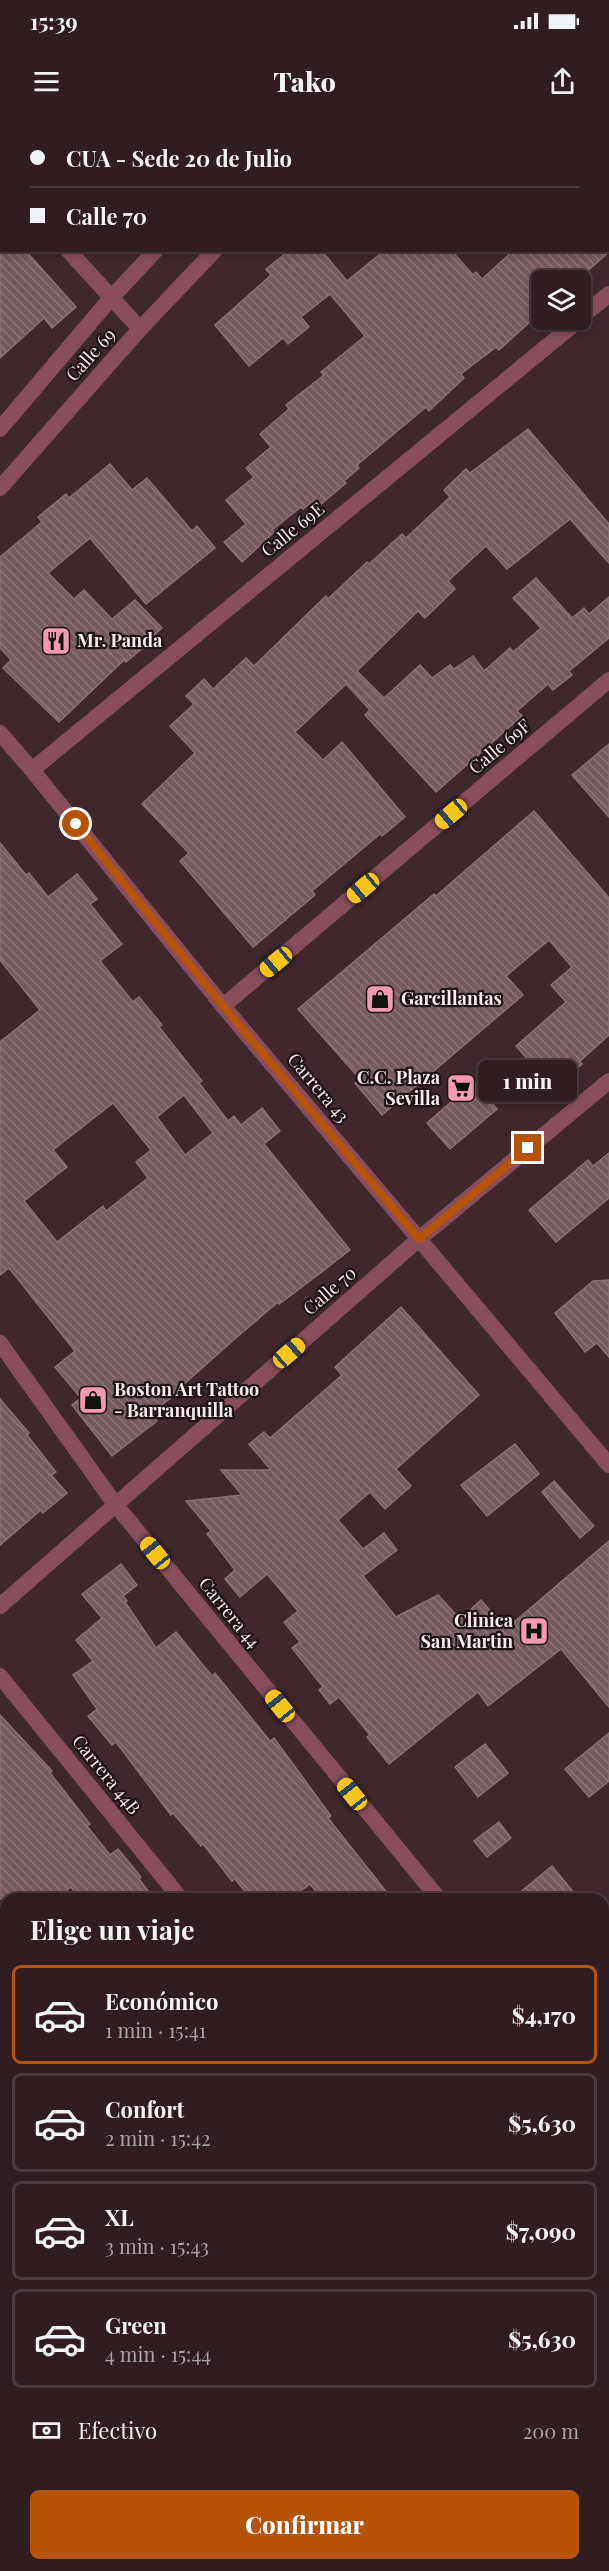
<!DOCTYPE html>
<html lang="es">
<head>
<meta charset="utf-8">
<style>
	:root { --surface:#2f1d22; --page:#3b2a2f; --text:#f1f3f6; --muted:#a7a2a5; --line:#4a3b40; --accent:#b45309 }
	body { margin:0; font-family:"Playfair Display",serif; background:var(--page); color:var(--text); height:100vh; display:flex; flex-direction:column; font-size:22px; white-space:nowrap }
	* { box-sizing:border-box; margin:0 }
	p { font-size:20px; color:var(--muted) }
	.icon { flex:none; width:33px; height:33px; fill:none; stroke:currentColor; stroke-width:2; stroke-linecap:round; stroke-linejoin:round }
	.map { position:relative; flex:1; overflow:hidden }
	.drawer { position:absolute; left:0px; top:1773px; width:609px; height:678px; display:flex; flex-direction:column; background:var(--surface); border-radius:18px 18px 0 0; box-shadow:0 3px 9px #0003,0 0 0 2px var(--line) }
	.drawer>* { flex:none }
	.hud { position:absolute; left:0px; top:0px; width:609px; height:132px; box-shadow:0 3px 9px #0003,0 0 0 2px var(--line); display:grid; align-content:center; height:132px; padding:0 30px; background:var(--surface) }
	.fabs { position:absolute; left:531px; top:150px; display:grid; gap:12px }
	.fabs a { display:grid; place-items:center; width:60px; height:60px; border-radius:9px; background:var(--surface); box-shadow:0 3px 9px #0003,0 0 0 2px var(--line); font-size:30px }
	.end { position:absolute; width:27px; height:27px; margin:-14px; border:8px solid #b45309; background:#fff; box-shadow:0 0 0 3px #fff }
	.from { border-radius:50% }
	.bubble { position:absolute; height:42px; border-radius:9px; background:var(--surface); box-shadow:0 3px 9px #0003,0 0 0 2px var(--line); font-size:20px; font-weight:800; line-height:42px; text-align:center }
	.car { position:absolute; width:18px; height:36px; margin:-18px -9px; border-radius:8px; box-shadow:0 0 4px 2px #0007; background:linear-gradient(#f5c518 24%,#345 0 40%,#f5c518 0 76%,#345 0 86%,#f5c518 0) }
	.hud b { display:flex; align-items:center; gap:21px; height:57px; font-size:22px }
	.hud b+b { border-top:2px solid var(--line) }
	.hud i { width:15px; height:15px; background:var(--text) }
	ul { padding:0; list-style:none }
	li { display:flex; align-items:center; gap:18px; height:99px; margin:0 12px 9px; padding:0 18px; border:3px solid var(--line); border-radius:9px }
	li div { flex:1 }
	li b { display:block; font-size:22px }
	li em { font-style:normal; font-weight:800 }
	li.selected { border-color:var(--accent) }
	li>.icon { width:54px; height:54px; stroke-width:1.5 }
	h2 { padding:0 30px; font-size:27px; line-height:72px }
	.pay { display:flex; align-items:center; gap:15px; height:66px; padding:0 30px; font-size:22px }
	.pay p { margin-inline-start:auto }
	.action { display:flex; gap:12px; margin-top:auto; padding:12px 30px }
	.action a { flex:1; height:69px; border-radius:9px; background:var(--accent); color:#fff; font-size:24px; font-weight:800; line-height:69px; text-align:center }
	.status { display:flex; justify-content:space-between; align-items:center; height:42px; padding:0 30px; background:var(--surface); direction:ltr }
	.status svg { height:16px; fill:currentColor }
	header { display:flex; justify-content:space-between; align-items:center; height:78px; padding:0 30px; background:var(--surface); font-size:27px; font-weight:800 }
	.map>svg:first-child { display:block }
</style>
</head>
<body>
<div class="status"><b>15:39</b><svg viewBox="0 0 49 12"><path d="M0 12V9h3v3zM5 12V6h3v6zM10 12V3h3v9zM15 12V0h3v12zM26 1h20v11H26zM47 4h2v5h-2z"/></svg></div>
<header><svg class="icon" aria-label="menu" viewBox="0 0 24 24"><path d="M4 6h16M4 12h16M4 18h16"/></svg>Tako<svg class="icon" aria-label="share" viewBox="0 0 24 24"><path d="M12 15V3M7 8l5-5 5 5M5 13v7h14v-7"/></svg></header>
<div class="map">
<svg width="609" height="2451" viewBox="0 0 609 2451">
	<defs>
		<pattern id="building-back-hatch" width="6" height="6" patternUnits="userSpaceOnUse" patternTransform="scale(1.5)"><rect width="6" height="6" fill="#755a60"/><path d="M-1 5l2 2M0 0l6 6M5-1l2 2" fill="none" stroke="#8a7277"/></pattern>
	</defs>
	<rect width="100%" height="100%" fill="#3f272d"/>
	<polygon fill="#6a203a" points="609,2271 609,2451 449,2451 453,2445 603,2445 603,2276"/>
	<g fill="url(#building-back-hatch)" stroke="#8c6f76" stroke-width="1.5" fill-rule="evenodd">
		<polygon points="0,130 25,130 76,187 52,208 44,198 0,238"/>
		<polygon points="290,130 321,130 347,161 385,130 451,130 473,155 476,152 482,159 514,130 609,132 577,160 542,160 542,191 499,230 496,227 461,254 464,258 429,291 426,287 357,345 359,348 344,361 346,363 320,385 315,380 303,389 301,387 272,410 274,412 242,442 224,422 246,404 226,380 254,357 246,348 271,327 260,314 289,289 286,285 324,255 321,252 365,216 330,174 301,197 309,207 288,224 283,218 249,246 215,205 271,155 266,149"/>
		<polygon points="528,309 609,404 609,443 570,399 507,449 486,426 448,461 455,469 425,498 418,491 357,551 384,578 420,545 432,558 450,545 454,549 473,536 484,551 510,528 513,532 541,508 513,478 536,458 572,498 584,488 589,494 609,477 609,518 569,551 572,555 553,570 548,564 517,591 522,596 436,672 365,595 370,590 346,564 295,612 323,640 342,622 405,697 382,716 380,714 312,771 315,775 253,827 180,741 189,733 142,684 195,633 170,606 194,584 186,576 204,559 213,569 246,538 254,546 326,476 328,479 367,442 369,444 402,414 406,418 450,377 444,370 466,349 470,353"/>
		<polygon points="110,344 132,370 147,358 192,411 197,406 215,428 146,484 90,418 48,453 74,479 84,470 112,499 135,480 162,508 142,526 144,527 126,542 124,540 59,602 3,548 11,540 0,528 0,437 42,402 38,397 66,374 69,378"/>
		<polygon points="609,624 609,697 572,655"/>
		<polygon points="534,691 609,778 609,915 580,941 582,944 553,968 516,926 566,882 551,865 572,847 549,820 506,856 523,875 382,995 355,963 360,959 298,889 434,774 436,776"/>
		<path d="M0,723L26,755L29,753L48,777L77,754L97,779L90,784L122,824L100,841L133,882L139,877L162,905L159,907L202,961L199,963L228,1001L234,996L241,1005L262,988L280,1011L264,1024L350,1130L306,1164L279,1184L278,1182L237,1217L183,1265L184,1267L151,1294L157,1301L112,1336L72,1285L81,1278L55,1247L75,1231L9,1148L0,1155V922L40,890L0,840ZM184,975L213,1013L185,1035L157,997ZM113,983L151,1030L136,1042L148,1058L106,1091L103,1086L57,1122L24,1081L67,1047L53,1030Z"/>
		<polygon points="474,962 497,989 450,1029 427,1003"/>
		<polygon points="609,1033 609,1078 556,1122 529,1090 588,1040 593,1046"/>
		<polygon points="609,1160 609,1237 597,1223 585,1232 555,1193 593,1161"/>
		<polygon points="401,1187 479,1275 396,1349 411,1366 385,1389 370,1372 338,1400 363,1429 384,1413 397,1430 363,1456 396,1497 438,1475 460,1499 481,1480 506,1509 609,1421 609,1587 561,1529 488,1586 478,1572 389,1644 367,1617 370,1615 339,1577 330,1584 319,1570 323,1567 292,1528 300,1522 284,1502 298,1491 267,1454 240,1477 225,1459 235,1450 207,1414 211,1411 186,1381 242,1375 221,1350 271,1350 249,1324 264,1312 270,1318 342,1255 335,1247"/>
		<polygon points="0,1279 29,1313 27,1315 56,1352 51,1355 67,1373 43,1393 41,1390 0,1425"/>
		<polygon points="515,1324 539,1354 487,1396 461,1365"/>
		<polygon points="554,1361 594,1406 580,1418 542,1372"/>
		<polygon points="121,1444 137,1465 123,1476 127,1481 125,1482 156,1528 176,1512 212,1556 215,1553 270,1621 274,1618 331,1696 328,1698 392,1779 322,1779 310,1764 290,1779 251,1779 235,1759 232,1761 203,1724 201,1726 173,1693 171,1695 116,1622 112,1625 88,1596 97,1589 73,1555 93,1541 76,1520 102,1498 82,1474"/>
		<polygon points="0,1595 52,1651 50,1653 90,1704 87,1706 110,1735 118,1729 141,1757 139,1759 154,1779 80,1779 71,1767 56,1779 0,1779"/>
		<polygon points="609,1613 609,1661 589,1677 565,1649"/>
		<polygon points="485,1624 508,1653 478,1677 455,1647"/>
		<polygon points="499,1702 511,1718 487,1737 474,1721"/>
		<polygon points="552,1746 579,1779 512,1779"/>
	</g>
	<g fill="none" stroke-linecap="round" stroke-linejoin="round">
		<g stroke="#884e5e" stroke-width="16">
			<polyline points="315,0 317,2"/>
			<polyline points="279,2 281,0"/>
			<polyline points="336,2 338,0"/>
			<polyline points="0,56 2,58"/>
			<polyline points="68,130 140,209"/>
			<polyline points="580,198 609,174"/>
			<polyline points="0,309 111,178 156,130"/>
			<polyline points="0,368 140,209 215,130"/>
			<polyline points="32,650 579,200"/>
			<polyline points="223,886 609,560"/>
			<polyline points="0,1486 419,1119 609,961"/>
			<polyline points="0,1556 181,1779"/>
			<polyline points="0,1858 6,1865"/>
		</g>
		<g stroke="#884e5e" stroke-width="16">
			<polyline points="0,613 32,650 223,886 609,1345"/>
			<polyline points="0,1223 115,1384 439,1779"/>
			<polyline points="603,1979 609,1987"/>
		</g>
		<g stroke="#b95d78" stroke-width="16">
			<polyline points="603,2205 609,2200"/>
			<polyline points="603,2245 609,2240"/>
			<polyline points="300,2451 308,2445"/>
			<polyline points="347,2451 355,2445"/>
		</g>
		<polyline stroke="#de678c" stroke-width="16" points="0,2432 6,2440"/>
	</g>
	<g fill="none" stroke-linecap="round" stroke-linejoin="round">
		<polyline stroke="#b45309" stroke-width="8" points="76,704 223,886 419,1119 528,1028"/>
	</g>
	<defs>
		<g id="restaurant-square" transform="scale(1.5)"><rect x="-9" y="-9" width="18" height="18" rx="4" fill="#f19ab1" stroke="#1e1316"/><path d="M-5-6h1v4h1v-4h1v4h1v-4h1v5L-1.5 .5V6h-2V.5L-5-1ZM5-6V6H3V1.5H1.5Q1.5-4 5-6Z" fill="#111"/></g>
		<g id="shop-square" transform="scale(1.5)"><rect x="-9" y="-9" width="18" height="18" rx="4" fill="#f19ab1" stroke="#1e1316"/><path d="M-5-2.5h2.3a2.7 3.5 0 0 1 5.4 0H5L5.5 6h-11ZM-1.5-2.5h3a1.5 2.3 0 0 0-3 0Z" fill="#111"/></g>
		<g id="supermarket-square" transform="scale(1.5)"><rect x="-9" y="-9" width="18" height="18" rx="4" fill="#f19ab1" stroke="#1e1316"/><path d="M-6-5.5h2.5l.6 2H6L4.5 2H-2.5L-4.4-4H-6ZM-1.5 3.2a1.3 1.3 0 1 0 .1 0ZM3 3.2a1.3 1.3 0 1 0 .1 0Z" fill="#111"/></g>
		<g id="hospital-square" transform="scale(1.5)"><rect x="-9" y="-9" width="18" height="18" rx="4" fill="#f19ab1" stroke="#1e1316"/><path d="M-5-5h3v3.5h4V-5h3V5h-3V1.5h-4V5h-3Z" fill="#111"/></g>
	</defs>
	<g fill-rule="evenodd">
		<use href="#restaurant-square" x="56" y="521"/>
		<use href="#shop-square" x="380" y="879"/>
		<use href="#supermarket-square" x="461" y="968"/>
		<use href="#shop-square" x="93" y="1280"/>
		<use href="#hospital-square" x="534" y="1511"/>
	</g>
	<g text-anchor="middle" stroke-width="4.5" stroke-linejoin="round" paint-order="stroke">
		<g font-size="18" fill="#fbebee" stroke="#1e1316">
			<text transform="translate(91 235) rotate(-48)" y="6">Calle 69</text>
			<text transform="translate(293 410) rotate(-39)" y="6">Calle 69E</text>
			<text transform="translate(500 627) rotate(-40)" y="6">Calle 69F</text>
			<text transform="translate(318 968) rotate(50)" y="6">Carrera 43</text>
			<text transform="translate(330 1171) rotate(-41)" y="6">Calle 70</text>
			<text transform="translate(229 1493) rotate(51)" y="6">Carrera 44</text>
			<text transform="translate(106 1655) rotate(51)" y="6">Carrera 44B</text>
		</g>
		<g font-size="18" font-weight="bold" fill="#fbebee" stroke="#1e1316" text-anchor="start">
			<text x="77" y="527">Mr. Panda</text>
			<text x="401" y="885">Garcillantas</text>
			<text x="440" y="964" text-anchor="end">C.C. Plaza<tspan x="440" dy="21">Sevilla</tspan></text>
			<text x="114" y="1276">Boston Art Tattoo<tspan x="114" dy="21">- Barranquilla</tspan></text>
			<text x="513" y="1507" text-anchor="end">Clinica<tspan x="513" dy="21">San Martin</tspan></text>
		</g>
	</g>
</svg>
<div class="fabs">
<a><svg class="icon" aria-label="layers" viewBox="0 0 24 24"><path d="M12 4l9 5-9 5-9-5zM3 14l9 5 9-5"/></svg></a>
</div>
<i class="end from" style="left:76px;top:704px"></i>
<i class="end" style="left:528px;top:1028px"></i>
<div class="bubble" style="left:478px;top:940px;width:99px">1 min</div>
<i class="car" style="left:451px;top:694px;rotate:230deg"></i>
<i class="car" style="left:363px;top:768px;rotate:230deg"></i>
<i class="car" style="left:276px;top:842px;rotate:230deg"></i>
<i class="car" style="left:289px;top:1233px;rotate:49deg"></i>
<i class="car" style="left:155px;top:1433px;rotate:321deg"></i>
<i class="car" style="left:280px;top:1586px;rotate:321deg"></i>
<i class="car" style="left:352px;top:1674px;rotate:321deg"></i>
<div class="hud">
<b><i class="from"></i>CUA - Sede 20 de Julio</b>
<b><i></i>Calle 70</b>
</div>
<section class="drawer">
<h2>Elige un viaje</h2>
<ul>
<li class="selected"><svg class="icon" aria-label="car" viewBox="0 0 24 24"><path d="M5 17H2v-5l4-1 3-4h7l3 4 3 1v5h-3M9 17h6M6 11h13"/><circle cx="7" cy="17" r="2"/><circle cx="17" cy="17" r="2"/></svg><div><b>Económico</b><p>1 min · 15:41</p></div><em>$4,170</em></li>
<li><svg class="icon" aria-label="car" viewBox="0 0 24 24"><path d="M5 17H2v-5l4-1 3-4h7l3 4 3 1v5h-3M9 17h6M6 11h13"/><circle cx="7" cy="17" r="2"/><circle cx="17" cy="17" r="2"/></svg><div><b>Confort</b><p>2 min · 15:42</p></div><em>$5,630</em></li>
<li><svg class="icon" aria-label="car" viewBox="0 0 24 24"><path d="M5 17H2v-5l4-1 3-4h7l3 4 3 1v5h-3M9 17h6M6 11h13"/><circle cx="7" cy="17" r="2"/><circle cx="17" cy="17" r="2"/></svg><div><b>XL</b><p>3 min · 15:43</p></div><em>$7,090</em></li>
<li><svg class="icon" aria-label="car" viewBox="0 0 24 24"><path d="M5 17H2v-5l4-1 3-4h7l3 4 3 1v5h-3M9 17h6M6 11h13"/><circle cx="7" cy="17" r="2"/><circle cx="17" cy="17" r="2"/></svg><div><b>Green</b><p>4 min · 15:44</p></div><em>$5,630</em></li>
</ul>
<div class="pay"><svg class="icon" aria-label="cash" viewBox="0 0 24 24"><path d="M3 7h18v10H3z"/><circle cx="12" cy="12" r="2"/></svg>Efectivo<p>200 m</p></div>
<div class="action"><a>Confirmar</a></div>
</section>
</div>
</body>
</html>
